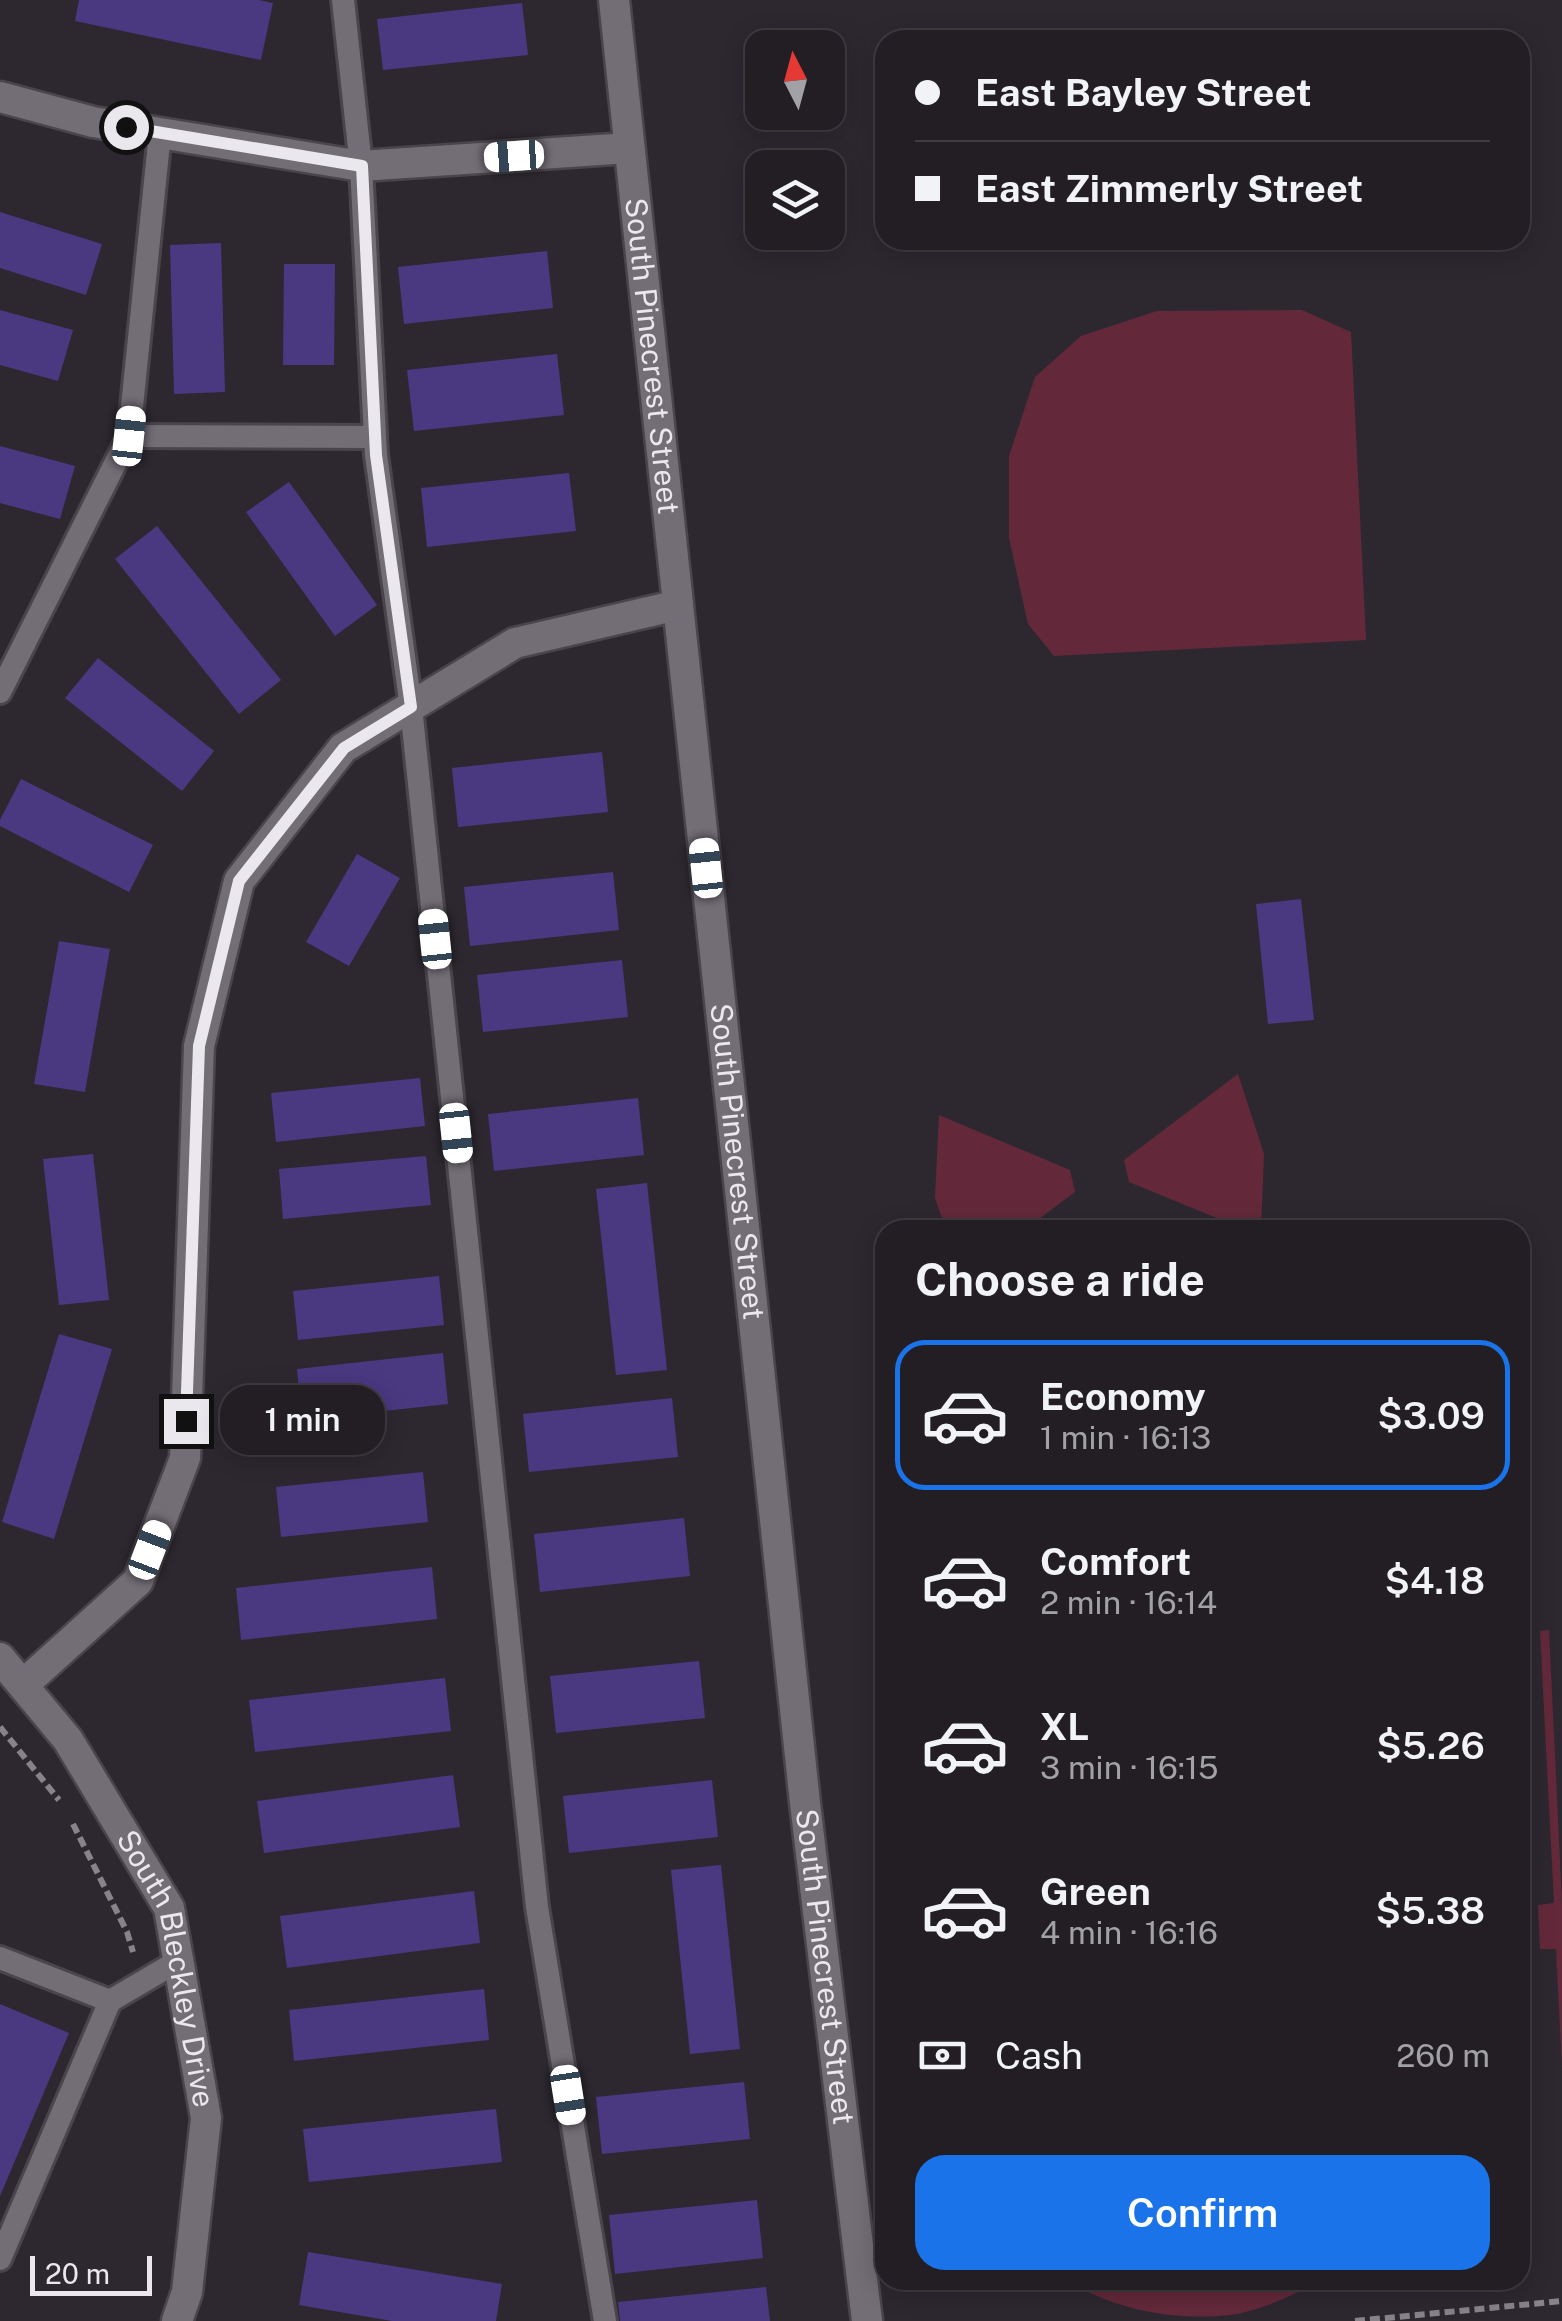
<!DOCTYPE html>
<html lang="en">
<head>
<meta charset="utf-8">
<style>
	:root { --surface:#221e24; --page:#2a272c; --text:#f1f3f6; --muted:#a2a2a6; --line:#3f3c41; --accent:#1a73e8 }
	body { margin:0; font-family:"Public Sans",sans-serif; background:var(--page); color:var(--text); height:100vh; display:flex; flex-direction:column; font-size:38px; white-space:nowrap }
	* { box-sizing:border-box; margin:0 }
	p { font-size:32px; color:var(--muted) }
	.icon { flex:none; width:55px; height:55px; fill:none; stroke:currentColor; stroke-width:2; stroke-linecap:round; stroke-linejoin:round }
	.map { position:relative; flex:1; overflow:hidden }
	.details { position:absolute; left:875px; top:1220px; width:655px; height:1070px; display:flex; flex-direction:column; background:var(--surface); border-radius:30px; box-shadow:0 5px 25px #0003,0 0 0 2px var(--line) }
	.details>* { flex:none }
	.top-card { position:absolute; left:875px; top:30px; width:655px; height:220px; border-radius:30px; box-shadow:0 5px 25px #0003,0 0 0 2px var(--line); display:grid; align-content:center; height:220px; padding:0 40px; background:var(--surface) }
	.needle { width:65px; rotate:354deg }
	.fabs { position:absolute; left:745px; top:30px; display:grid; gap:20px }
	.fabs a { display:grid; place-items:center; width:100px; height:100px; border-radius:20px; background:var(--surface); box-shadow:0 5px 25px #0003,0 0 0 2px var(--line); font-size:50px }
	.scale { position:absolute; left:30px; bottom:25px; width:122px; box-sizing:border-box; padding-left:10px; border:5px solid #ebe8ed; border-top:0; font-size:28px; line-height:35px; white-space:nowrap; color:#ebe8ed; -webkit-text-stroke:8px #2d2830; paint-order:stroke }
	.end { position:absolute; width:45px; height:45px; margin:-22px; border:12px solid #ebe8ed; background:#111; box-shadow:0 0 0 5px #111 }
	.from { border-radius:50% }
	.bubble { position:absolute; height:70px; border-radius:30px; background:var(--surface); box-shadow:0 5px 25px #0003,0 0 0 2px var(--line); font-size:32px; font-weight:600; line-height:70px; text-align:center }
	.car { position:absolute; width:30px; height:60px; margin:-30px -15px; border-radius:12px; box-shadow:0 0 8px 2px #0007; background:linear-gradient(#fff 24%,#345 0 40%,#fff 0 76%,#345 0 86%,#fff 0) }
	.top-card b { display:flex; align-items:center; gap:35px; height:95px; font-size:38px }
	.top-card b+b { border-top:2px solid var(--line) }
	.top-card i { width:25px; height:25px; background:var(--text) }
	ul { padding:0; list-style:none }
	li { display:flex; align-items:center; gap:30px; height:150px; margin:0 20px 15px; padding:0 20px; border:5px solid transparent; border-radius:30px }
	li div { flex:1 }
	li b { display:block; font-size:38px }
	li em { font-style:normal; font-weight:600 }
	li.on { border-color:var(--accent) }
	li>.icon { width:90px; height:90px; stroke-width:1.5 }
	h2 { padding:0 40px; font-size:45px; line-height:120px }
	.pay { display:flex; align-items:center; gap:25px; height:110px; padding:0 40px; font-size:38px }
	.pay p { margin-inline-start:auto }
	.primary-button { display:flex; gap:20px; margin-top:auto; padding:20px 40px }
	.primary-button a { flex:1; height:115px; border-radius:30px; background:var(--accent); color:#fff; font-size:40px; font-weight:600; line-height:115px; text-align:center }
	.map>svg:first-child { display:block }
</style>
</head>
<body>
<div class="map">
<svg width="1562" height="2321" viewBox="0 0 1562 2321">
	<rect width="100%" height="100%" fill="#2d2830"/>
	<g fill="#63293a">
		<polygon points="1302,310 1351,332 1366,640 1054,656 1028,624 1009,538 1009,456 1035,377 1081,336 1157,311"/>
		<polygon points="1238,1074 1264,1154 1261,1230 1246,1230 1129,1182 1124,1160"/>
		<polygon points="939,1115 1070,1170 1075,1192 1024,1230 946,1230 935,1198"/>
		<polygon points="1549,1630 1562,1904 1562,2067 1556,1949 1540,1949 1538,1905 1554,1903 1540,1631"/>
		<path d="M1067,2280H1323C1294,2294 1262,2311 1230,2315C1174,2321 1114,2310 1067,2280Z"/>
	</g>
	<g fill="#4a3881">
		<polygon points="79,0 259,0 273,3 261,60 75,21"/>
		<polygon points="522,3 528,55 383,70 377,19"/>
		<polygon points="0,212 102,244 86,295 0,268"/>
		<polygon points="221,243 225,392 174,394 170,245"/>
		<polygon points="547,251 553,308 404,324 398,267"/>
		<polygon points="284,264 335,264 334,365 283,365"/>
		<polygon points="0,310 73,330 58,381 0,365"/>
		<polygon points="557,354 564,415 414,431 407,370"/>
		<polygon points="0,446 75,466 60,519 0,503"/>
		<polygon points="569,473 576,531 427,547 421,488"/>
		<polygon points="289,482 377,605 335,636 246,512"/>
		<polygon points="157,526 281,680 239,714 115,559"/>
		<polygon points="98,658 214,751 182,791 65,698"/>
		<polygon points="602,752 608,812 458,827 452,768"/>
		<polygon points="21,779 153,845 129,892 0,826 0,820"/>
		<polygon points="357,854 400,878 349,966 306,942"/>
		<polygon points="613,872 619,930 470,946 464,887"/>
		<polygon points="1301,899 1314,1020 1268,1024 1256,904"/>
		<polygon points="59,941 110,949 85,1092 34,1084"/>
		<polygon points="622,960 628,1017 483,1032 477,975"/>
		<polygon points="420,1078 425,1126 276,1142 271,1093"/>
		<polygon points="638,1098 644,1155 494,1171 488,1114"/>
		<polygon points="93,1154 109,1300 59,1305 43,1159"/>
		<polygon points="426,1156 431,1205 283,1219 279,1169"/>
		<polygon points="647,1183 667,1370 616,1375 596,1189"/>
		<polygon points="439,1276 444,1325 298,1340 293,1291"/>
		<polygon points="59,1334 112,1349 54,1539 2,1522"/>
		<polygon points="443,1353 448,1404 302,1420 297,1369"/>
		<polygon points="672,1398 678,1457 529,1472 523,1414"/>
		<polygon points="423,1472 428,1522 281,1537 276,1487"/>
		<polygon points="684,1518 690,1576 540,1592 534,1534"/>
		<polygon points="432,1567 437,1619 241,1640 236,1588"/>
		<polygon points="699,1661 705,1718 556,1733 550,1676"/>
		<polygon points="445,1678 451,1731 255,1752 249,1700"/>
		<polygon points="453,1775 460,1827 264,1853 257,1801"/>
		<polygon points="712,1780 718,1837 569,1853 563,1796"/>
		<polygon points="721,1865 740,2049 690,2054 671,1870"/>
		<polygon points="474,1891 480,1943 287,1968 280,1916"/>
		<polygon points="484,1989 489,2040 294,2061 289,2010"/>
		<polygon points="0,2004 69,2033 0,2196"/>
		<polygon points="744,2082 750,2139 602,2154 596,2097"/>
		<polygon points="496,2109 502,2162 309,2182 303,2129"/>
		<polygon points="757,2200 763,2258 615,2274 609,2215"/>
		<polygon points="308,2252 502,2284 496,2321 392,2321 299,2305"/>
		<polygon points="766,2287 770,2321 620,2321 618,2302"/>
	</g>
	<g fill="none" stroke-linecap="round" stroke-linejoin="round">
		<g stroke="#49454b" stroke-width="28">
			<g id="lane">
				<polyline points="343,0 361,166 376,455 411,707 537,1907 605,2321"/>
				<polyline points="129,436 375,437"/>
				<polyline points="0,692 129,436 160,133"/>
				<polyline points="0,1958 110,2001 178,1961"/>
				<polyline points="0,2259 110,2001"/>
			</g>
		</g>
		<g stroke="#49454b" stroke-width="35">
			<g id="street">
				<path id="s1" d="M614,0L805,1803L867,2321"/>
				<polyline points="0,97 93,122 361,166 629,148"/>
				<path id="s2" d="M0,1658L68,1740L169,1908L206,2118L187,2292L177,2321"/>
				<polyline points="23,1685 138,1581 185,1458 199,1046 239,881 343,748 515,643 678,605"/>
			</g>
		</g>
		<g stroke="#878389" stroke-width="6" stroke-dasharray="10 5" stroke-linecap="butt">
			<polyline points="0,1727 59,1800"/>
			<polyline points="73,1824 127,1932 133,1952"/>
			<polyline points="1355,2321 1562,2301"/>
		</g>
		<use href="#lane" stroke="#736d76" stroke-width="22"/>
		<use href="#street" stroke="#736d76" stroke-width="30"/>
	</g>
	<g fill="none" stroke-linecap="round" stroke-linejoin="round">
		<polyline stroke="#ebe8ed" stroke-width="12" points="126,127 362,166 376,455 411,707 344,748 239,881 199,1046 186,1421"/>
	</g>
	<g text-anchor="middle" stroke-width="8" stroke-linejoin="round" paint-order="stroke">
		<g font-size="30" fill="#ebe8ed" stroke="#2d2830">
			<text dy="10" stroke="none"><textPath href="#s1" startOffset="358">South Pinecrest Street</textPath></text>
			<text dy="10" stroke="none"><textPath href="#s1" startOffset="1168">South Pinecrest Street</textPath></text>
			<text dy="10" stroke="none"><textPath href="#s1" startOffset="1978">South Pinecrest Street</textPath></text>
			<text dy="10" stroke="none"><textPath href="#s2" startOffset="360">South Bleckley Drive</textPath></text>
		</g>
	</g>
</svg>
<div class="fabs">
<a><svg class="needle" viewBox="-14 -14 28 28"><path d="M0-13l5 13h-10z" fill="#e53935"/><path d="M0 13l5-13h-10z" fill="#a2a2a6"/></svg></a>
<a><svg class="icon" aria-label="layers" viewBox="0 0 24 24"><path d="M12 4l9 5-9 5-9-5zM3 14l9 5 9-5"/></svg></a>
</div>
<div class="scale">20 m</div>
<i class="end from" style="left:126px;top:127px"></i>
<i class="end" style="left:186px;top:1421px"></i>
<div class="bubble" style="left:220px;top:1385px;width:165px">1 min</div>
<i class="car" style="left:514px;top:156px;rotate:266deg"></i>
<i class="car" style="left:129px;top:436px;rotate:6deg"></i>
<i class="car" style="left:706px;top:868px;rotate:354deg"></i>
<i class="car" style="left:435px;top:939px;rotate:354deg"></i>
<i class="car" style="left:456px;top:1133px;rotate:174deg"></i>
<i class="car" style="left:150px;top:1550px;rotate:21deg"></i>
<i class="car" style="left:568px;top:2095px;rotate:171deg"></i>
<div class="top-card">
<b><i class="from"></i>East Bayley Street</b>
<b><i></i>East Zimmerly Street</b>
</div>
<section class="details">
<h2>Choose a ride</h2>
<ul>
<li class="on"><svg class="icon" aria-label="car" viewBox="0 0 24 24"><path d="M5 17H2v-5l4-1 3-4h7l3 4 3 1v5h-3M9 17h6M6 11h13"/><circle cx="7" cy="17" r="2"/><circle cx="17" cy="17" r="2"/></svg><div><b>Economy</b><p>1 min · 16:13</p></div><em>$3.09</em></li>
<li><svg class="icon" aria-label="car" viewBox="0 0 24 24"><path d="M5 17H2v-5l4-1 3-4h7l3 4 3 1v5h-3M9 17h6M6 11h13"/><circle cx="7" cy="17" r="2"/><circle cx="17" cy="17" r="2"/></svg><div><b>Comfort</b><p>2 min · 16:14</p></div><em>$4.18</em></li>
<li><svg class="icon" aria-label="car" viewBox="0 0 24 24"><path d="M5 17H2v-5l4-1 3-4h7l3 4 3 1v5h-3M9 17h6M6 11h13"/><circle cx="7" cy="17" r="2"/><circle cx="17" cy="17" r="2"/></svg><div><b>XL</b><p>3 min · 16:15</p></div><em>$5.26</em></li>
<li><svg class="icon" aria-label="car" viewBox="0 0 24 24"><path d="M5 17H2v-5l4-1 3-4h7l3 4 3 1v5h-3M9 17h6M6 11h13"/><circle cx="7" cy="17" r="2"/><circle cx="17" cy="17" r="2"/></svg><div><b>Green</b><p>4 min · 16:16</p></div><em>$5.38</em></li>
</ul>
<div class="pay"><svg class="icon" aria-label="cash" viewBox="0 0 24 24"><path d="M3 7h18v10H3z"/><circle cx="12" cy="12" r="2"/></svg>Cash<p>260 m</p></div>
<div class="primary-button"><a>Confirm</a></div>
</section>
</div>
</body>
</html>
